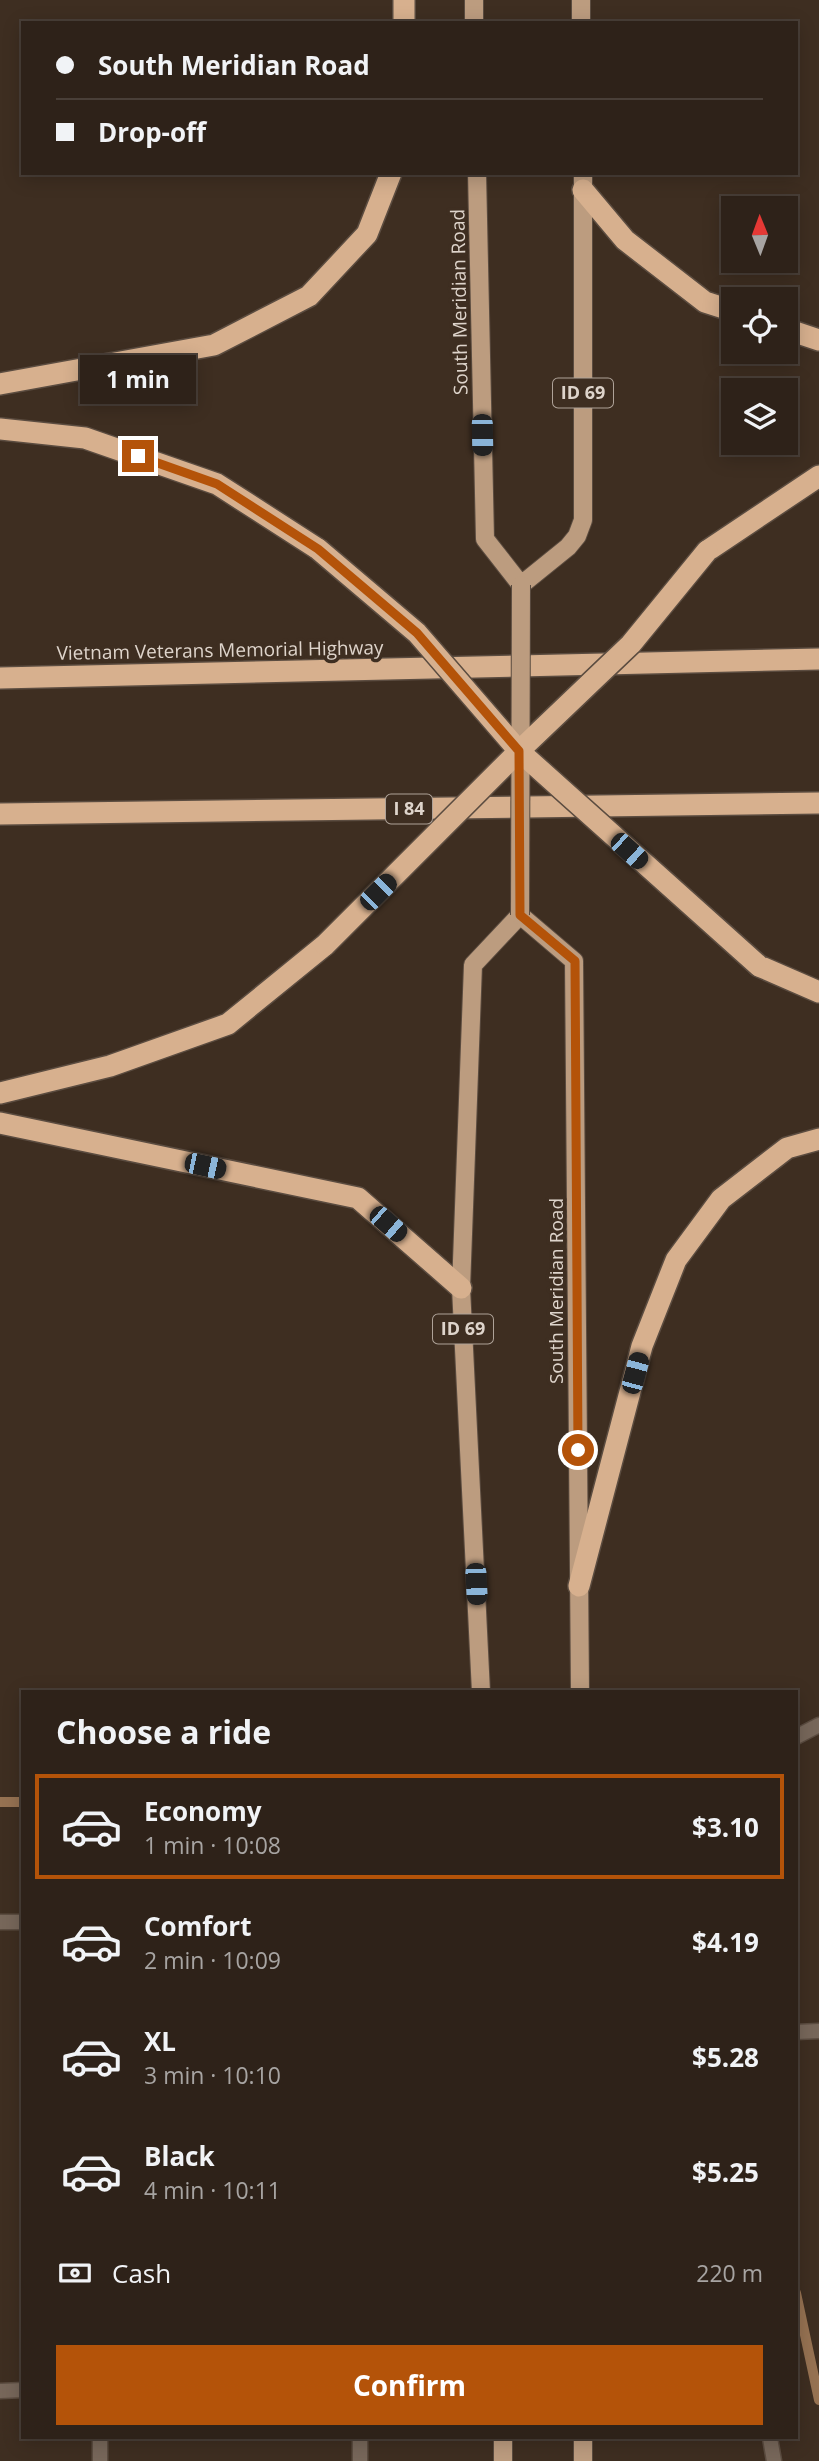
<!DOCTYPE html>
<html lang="en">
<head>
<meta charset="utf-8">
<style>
	:root { --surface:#2e2219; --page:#362a22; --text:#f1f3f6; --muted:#a7a4a2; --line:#493f38; --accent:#b45309 }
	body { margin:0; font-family:"Open Sans",sans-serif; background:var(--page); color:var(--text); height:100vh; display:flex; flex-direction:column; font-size:26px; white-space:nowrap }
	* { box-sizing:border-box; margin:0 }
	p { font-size:23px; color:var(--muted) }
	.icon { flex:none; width:38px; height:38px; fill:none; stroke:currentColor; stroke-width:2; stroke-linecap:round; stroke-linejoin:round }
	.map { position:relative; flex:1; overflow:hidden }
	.side { position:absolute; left:21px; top:1690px; width:777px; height:749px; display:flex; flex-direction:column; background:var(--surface); border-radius:0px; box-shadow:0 4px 18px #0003,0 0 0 2px var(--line) }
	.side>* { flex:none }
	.hud { position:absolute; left:21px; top:21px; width:777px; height:154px; border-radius:0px; box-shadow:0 4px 18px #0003,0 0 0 2px var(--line); display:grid; align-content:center; height:154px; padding:0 35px; background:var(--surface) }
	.needle { width:46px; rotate:359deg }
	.tools { position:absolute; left:721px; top:196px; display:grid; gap:14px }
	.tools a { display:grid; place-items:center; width:77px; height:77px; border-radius:0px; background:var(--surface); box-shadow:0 4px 18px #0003,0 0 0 2px var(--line); font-size:35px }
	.end { position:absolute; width:32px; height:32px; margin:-16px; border:9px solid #b45309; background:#fff; box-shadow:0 0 0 4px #fff }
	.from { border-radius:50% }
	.bubble { position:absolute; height:49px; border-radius:0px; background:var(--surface); box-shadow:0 4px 18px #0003,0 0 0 2px var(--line); font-size:23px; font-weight:700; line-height:49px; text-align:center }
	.car { position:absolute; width:21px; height:42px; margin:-21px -10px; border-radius:9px; box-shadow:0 0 5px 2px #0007; background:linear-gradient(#222 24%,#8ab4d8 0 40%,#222 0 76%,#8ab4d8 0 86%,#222 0) }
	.hud b { display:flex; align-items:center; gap:24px; height:66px; font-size:26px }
	.hud b+b { border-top:2px solid var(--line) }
	.hud i { width:18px; height:18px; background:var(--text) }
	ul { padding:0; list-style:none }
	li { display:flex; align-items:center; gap:21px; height:105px; margin:0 14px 10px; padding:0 21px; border:4px solid transparent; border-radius:0px }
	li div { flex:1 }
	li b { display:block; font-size:26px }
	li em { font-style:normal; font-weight:700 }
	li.selected { border-color:var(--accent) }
	li>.icon { width:63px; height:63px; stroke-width:1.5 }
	h2 { padding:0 35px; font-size:32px; line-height:84px }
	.pay { display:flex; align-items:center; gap:18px; height:77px; padding:0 35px; font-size:26px }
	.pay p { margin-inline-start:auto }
	.primary-button { display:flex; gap:14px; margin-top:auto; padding:14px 35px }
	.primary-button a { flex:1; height:80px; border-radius:0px; background:var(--accent); color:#fff; font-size:28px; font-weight:700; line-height:80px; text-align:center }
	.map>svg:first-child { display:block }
</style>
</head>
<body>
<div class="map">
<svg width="819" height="2461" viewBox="0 0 819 2461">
	<rect width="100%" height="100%" fill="#3e2e21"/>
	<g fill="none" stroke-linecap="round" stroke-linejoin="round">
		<g stroke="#967252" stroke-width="10">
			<polyline points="0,1802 23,1802"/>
			<polyline points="796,2293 819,2400"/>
		</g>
		<g stroke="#5b4c40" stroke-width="17">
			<g id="lane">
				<polyline points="796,1737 819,1725"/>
				<polyline points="0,1922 23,1922"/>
				<polyline points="796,2032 819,2031"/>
				<polyline points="0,2391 23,2390"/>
				<polyline points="100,2438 100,2461"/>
				<polyline points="360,2438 360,2461"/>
				<polyline points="770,2438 774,2461"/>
			</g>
		</g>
		<g stroke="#5b4c40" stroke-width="20">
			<g id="primary">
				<polyline points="474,0 474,23"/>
				<polyline points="581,0 581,23"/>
				<polyline points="477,173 485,539 521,585 568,547 577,536 583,520 583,173"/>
				<polyline points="481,1692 461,1288 473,965 520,915 574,961 580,1692"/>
				<polyline points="503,2438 503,2461"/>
				<polyline points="583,2461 583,2438"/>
			</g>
		</g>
		<g stroke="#5b4c40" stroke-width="24">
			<g id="highway">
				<polyline points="404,23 404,0"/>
				<polyline points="583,190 625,240 705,302 733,311"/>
				<polyline points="786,329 819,340"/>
				<polyline points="0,384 214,345 309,296 367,234 391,173"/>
				<polyline points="0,429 85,438 217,484 318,549"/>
				<polyline points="707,551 819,476"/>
				<polyline points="0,678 819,659"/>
				<polyline points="0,814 819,803"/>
				<polyline points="759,966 819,992"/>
				<polyline points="0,1093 110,1066 228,1024 325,945"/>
				<polyline points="0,1123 358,1198 461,1288"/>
				<polyline points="579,1586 642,1346 676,1260 721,1199 787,1148 819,1139"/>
			</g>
		</g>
		<use href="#lane" stroke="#77675a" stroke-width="14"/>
		<use href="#primary" stroke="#bc9c7f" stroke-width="18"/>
		<use href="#highway" stroke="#d7b08e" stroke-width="21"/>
		<g stroke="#5b4c40" stroke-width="20" stroke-linecap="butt">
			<polyline id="primary-bridge" points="520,915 521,585"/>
		</g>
		<g stroke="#5b4c40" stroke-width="24" stroke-linecap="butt">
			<g id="highway-bridge">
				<polyline points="318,549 417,633 519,751 759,966"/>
				<polyline points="325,945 519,751 631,644 707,551"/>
			</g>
		</g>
		<use href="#primary-bridge" stroke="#bc9c7f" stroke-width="18"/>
		<use href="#highway-bridge" stroke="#d7b08e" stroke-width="21"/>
	</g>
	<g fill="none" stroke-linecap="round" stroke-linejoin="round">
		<polyline stroke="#b45309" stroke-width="9" points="138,456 217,484 318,549 417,633 519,751 520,915 575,961 578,1450"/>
	</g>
	<g text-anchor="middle" stroke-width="7" stroke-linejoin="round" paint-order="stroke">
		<g fill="#3e2e21" stroke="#aea298" stroke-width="2">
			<rect x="553" y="378.5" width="60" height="29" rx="5"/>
			<rect x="386" y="794.5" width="46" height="29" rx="5"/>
			<rect x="433" y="1314.5" width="60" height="29" rx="5"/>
		</g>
		<g font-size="18" font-weight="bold" fill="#ded4cb">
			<text x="583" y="399">ID 69</text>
			<text x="409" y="815">I 84</text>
			<text x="463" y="1335">ID 69</text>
		</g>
		<g font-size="19" fill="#ded4cb" stroke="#3e2e21">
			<text transform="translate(459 302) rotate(-91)" y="7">South Meridian Road</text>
			<text transform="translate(220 650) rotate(-1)" y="7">Vietnam Veterans Memorial Highway</text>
			<text transform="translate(556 1291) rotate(-90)" y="7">South Meridian Road</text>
		</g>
	</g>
</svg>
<div class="tools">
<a><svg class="needle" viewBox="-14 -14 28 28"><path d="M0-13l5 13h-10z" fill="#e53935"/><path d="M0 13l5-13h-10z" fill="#a7a4a2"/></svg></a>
<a><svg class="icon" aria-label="locate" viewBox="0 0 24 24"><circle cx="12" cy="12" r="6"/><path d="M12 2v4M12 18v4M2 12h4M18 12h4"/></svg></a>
<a><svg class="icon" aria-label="layers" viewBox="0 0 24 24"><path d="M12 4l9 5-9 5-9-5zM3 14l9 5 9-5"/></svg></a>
</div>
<i class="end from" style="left:578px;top:1450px"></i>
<i class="end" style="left:138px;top:456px"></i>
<div class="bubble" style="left:80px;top:355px;width:116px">1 min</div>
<i class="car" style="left:482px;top:435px;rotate:179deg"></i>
<i class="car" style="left:629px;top:851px;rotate:132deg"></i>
<i class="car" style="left:378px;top:892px;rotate:45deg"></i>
<i class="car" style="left:205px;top:1166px;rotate:102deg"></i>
<i class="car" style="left:388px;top:1224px;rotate:131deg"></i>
<i class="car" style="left:635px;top:1373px;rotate:15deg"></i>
<i class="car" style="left:476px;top:1584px;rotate:177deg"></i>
<div class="hud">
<b><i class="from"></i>South Meridian Road</b>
<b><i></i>Drop-off</b>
</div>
<section class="side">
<h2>Choose a ride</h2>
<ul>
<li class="selected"><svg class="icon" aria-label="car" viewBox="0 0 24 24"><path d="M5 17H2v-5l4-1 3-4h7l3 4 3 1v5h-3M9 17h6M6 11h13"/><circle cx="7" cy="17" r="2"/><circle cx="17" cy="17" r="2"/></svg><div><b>Economy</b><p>1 min · 10:08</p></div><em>$3.10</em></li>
<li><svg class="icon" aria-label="car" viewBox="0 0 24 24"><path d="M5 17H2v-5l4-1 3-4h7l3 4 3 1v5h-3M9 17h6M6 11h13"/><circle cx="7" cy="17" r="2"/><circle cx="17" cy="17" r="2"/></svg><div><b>Comfort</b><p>2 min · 10:09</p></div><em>$4.19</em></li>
<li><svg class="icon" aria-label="car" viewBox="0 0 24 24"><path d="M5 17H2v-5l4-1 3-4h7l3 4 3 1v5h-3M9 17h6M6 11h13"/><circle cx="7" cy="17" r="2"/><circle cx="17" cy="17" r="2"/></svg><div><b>XL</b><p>3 min · 10:10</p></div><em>$5.28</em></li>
<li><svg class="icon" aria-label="car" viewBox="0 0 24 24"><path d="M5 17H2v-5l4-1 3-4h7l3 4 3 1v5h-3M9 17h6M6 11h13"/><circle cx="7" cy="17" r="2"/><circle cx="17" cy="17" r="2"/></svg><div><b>Black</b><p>4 min · 10:11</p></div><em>$5.25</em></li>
</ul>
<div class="pay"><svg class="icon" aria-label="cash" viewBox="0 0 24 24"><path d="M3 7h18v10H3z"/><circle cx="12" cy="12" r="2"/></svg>Cash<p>220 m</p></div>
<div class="primary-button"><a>Confirm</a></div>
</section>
</div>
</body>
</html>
